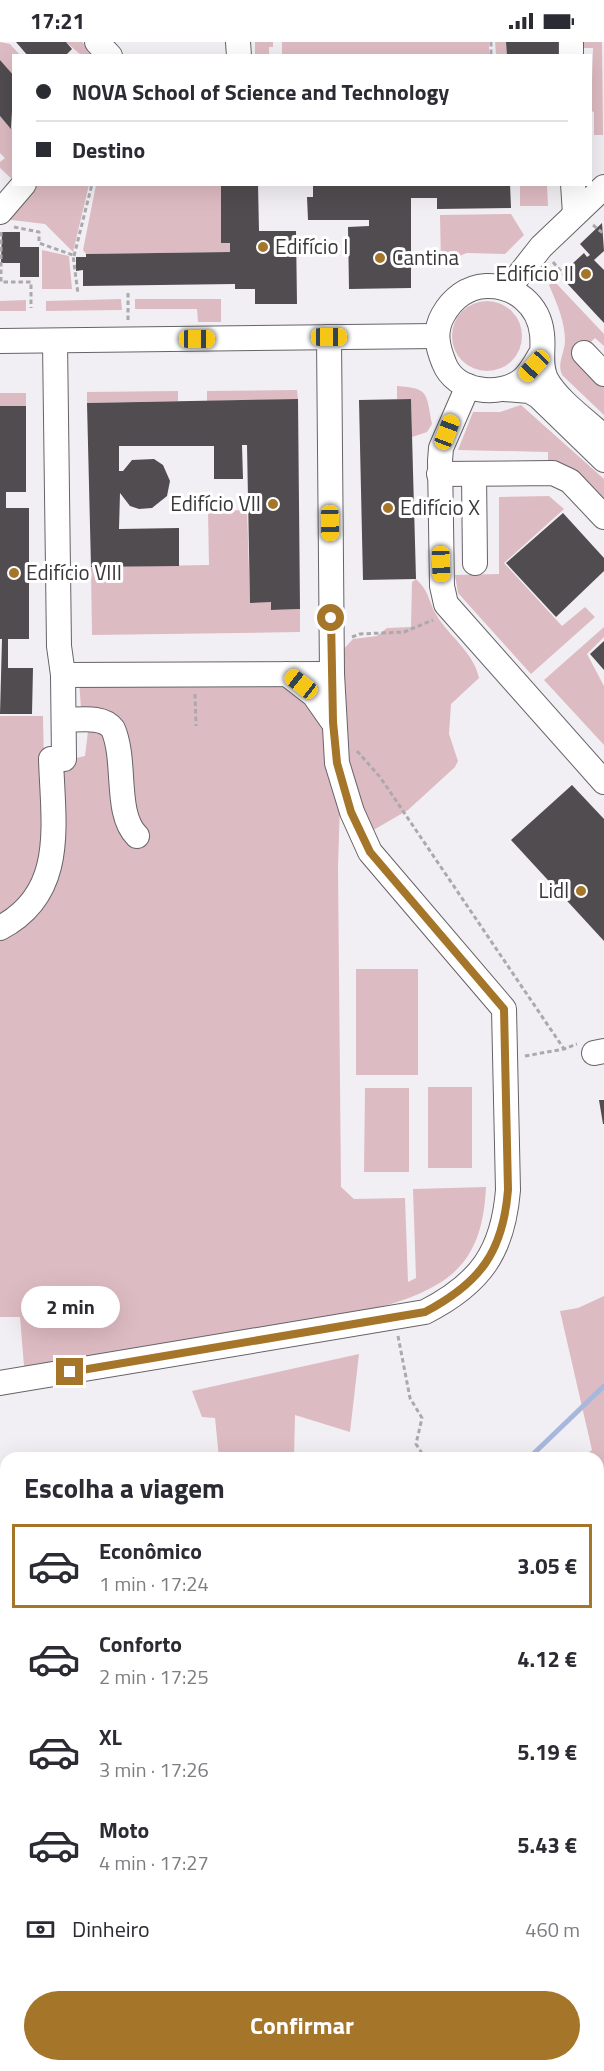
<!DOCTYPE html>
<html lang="pt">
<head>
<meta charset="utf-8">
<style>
	:root { --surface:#fff; --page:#f2f2f3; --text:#2b2b33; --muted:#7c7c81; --line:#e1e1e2; --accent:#a57529 }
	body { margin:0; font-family:"Titillium Web",sans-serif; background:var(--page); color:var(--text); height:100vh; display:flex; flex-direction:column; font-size:22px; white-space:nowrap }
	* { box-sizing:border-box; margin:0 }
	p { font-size:20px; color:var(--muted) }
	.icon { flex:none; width:33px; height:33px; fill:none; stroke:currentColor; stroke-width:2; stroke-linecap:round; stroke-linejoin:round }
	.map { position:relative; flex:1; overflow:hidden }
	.details { position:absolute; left:0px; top:1410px; width:604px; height:620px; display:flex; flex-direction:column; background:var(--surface); border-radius:18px 18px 0 0; box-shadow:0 6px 24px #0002 }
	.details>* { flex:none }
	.hud { position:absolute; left:12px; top:12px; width:580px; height:132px; border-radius:0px; box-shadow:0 6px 24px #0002; display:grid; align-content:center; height:132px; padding:0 24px; background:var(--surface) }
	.end { position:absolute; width:27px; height:27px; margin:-14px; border:8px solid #a57529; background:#fff; box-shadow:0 0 0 3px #fff }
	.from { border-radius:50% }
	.bubble { position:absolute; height:42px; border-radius:21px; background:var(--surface); box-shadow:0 6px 24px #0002; font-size:20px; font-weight:700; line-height:42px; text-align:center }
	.car { position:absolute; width:18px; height:36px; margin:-18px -9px; border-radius:8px; box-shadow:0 0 4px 2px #0007; background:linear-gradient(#f5c518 24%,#345 0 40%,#f5c518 0 76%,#345 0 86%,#f5c518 0) }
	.hud b { display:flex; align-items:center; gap:21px; height:57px; font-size:22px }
	.hud b+b { border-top:2px solid var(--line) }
	.hud i { width:15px; height:15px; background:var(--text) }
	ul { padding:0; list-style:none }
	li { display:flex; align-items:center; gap:18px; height:84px; margin:0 12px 9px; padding:0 12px; border:3px solid transparent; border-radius:0px }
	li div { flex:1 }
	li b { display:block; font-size:22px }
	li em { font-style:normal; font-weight:700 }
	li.active { border-color:var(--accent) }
	li>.icon { width:54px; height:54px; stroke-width:1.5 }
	h2 { padding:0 24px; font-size:27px; line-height:72px }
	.pay { display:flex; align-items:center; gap:15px; height:66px; padding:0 24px; font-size:22px }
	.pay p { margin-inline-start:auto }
	.primary-button { display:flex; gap:12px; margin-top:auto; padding:12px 24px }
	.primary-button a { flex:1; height:69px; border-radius:36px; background:var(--accent); color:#fff; font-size:24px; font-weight:700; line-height:69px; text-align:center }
	.status { display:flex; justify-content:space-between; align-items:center; height:42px; padding:0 30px; background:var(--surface); direction:ltr }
	.status svg { height:16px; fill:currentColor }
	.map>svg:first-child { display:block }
</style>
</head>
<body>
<div class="status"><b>17:21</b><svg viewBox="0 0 49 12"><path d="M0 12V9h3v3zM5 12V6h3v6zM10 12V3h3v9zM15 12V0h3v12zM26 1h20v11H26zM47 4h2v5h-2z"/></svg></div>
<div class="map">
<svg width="604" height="2029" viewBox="0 0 604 2029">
	<rect width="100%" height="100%" fill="#f2eff4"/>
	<g fill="#ddbbc2">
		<polygon points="0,0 10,2 20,13 14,14 13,34 0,18"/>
		<polygon points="66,0 82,0 94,13 81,13"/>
		<polygon points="255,0 273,0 273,5 269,5 269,13 255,13"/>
		<rect x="282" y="0" width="207" height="13"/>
		<polygon points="495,0 506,0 507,13 496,13"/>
		<polygon points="581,0 602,0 603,93 594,93 594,70 591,69 593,6 581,6"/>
		<polygon points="0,74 11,86 13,85 13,138 0,126 0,120 5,116 0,111"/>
		<polygon points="33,143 89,143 73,210 45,182 3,177"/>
		<polygon points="96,143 221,143 221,201 230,201 230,210 86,212 83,208"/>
		<polygon points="520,143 547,143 548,164 520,164"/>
		<polygon points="511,172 524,193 505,212 467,211 441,221 440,173"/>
		<polygon points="42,208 69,214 72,247 42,247"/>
		<path d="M554,239L604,292V304L595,296L578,312L604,339V373L562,333C557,321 564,312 565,300C565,279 557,262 549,243Z"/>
		<polygon points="121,257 122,268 46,269 46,259"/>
		<polygon points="135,257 221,257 221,280 198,280 197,267 135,267"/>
		<polygon points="26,258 26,269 0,269 0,259"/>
		<circle cx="487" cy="294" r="35"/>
		<path d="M397,344C430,346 426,352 432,382L427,390L412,395L411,357H397Z"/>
		<polygon points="297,348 298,357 207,359 207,349"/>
		<polygon points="178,349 178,359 87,361 87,350"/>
		<rect x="0" y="351" width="26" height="13"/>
		<polygon points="521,363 604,437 604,465 548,421 548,410 458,408 473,370 500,370"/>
		<polygon points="549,454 564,467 504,521 562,584 585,565 595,575 531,632 458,551 455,533 499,532 499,455"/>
		<polygon points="247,468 250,560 271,560 271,568 300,567 300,590 92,593 91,525 209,523 208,469"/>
		<path d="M416,537C430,550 428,559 437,574C450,595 474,611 479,636L451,662L449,692L458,719L455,725L408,768L370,790L349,741L341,610L353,597L377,594L387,586L411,585L412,540Z"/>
		<polygon points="604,585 604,595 587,612 604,644 604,703 544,638"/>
		<path d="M266,637L293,650L310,663L325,686L340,762L338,825L341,1145L354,1157L405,1156L408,1240L416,1236L413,1147L486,1145C484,1185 475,1220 438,1242C391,1270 328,1274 275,1284C192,1298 110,1313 28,1327L24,1324L20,1275H0V897L26,879L55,733L68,718L85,714L88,689L119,690L81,666L79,639Z"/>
		<polygon points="0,674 43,674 46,823 0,881"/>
		<rect x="356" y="927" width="62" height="106"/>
		<rect x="428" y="1045" width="44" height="81"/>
		<polygon points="365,1046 409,1046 409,1130 364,1130"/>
		<polygon points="604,1254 604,1578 599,1582 598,1416 581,1416 592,1408 560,1269 578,1266"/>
		<polygon points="359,1312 350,1390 295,1373 294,1416 219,1416 215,1376 202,1375 192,1349"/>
		<polygon points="0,1495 6,1496 6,1674 0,1673"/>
		<polygon points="604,1674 604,1717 598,1719 598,1676"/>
		<polygon points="6,1924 6,2024 359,2024 353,2029 0,2029 0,1926"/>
	</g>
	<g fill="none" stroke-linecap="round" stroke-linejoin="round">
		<g stroke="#a8b8dd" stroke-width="5">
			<polyline points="529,1416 604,1344"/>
			<polyline points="0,1520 6,1521"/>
		</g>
	</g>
	<g fill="#504c4f">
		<polygon points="16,0 66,0 72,7 65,14 28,14"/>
		<polygon points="506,0 559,0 560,14 507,14"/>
		<polygon points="0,18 14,34 11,87 0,74"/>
		<polygon points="221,142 258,142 259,189 296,189 297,262 255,262 255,247 235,247 235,242 83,244 83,228 76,229 76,215 86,215 86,212 230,210 230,201 221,201"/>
		<polygon points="313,142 510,142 511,166 437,167 437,156 411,156 411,246 349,247 348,185 369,184 369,178 308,178 307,155 313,155"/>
		<polygon points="602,181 604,209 594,218 604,228 604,281 563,237 575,226 572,222 584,211 587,215 590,213 580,202"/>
		<polygon points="2,190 20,190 20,205 39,205 39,235 20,235 20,221 1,221"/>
		<polygon points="298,357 300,567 271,568 271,560 250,561 247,403 242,403 243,437 214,437 214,404 119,404 119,429 123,429 132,418 154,417 163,423 170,439 167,454 152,466 139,467 130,464 120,451 119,487 179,486 179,524 91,525 87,361"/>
		<polygon points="411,357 416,537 363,538 359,358"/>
		<polygon points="0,364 26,364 26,450 6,450 6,466 29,466 29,597 8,597 8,626 33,626 32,672 0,672 2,597 0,597"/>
		<polygon points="563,471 604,516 604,529 556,575 506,521"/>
		<polygon points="604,599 604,628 590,612"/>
		<polygon points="572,743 604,777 604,899 511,798"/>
		<polygon points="599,1058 604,1058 604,1082 603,1082"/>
	</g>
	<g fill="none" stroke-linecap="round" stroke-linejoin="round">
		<g stroke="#666368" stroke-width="26">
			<g id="minor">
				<polyline points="97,0 110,14"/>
				<polyline points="238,0 239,14"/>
				<polyline points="571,14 571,0"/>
				<polyline points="573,142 575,172"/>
				<polyline points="0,170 24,142"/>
				<polyline points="508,247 541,205 604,145"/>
				<polyline points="0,299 437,294"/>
				<polyline points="584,311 604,332"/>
				<path d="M540,313C535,322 530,331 522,338C499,356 455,350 444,321C437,304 434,289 443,273C452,257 467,245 486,244C515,243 539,263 542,292C544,308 539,321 546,337C558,359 586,378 604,395"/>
				<polyline points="468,344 441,406 440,419 442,544 446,562 604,740"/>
				<polyline points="504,347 529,349 538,354 604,418"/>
				<polyline points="439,432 553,431 570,439 604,475"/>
				<polyline points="474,432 475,521"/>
				<polyline points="287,632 314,653 333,680"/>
				<polyline points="63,633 332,632"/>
				<path d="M64,678C79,678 103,673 113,687C127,720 114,771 137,794"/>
				<path d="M0,886C67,851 53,782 51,717H64L63,633L59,604L55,299"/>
				<polyline points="594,1011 604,1009"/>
				<path d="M0,1341L425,1270C480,1242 503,1210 508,1148L504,967L370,810L352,770L337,721L332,632L329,295"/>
				<polyline points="0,1504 6,1504"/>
				<polyline points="598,1727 604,1724"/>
				<polyline points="598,1810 604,1807"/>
				<polyline points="0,1844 6,1842"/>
				<polyline points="598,1858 604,1861"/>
				<polyline points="598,2002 604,2004"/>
				<polyline points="361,2029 366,2024"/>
			</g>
		</g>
		<g stroke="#666368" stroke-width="35">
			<g id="highway">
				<polyline points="598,1598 604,1594"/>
				<polyline points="598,1657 604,1655"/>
				<polyline points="0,1874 6,1872"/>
				<polyline points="0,1909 6,1906"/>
			</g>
		</g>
		<g stroke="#aca9ad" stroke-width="3" stroke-dasharray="4.5 3" stroke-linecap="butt">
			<polyline points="491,0 491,14"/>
			<polyline points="593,183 604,192"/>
			<polyline points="14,185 39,190 39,201 73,213 78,252"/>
			<polyline points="1,190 1,240 31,240 31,266"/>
			<polyline points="74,214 92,142"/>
			<polyline points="553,220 566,235"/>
			<polyline points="128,251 128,280"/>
			<polyline points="352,595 360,592 404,590 433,578"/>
			<polyline points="195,652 196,684"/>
			<polyline points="357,709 380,735 564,1007"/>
			<polyline points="525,1014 564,1007 577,1002"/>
			<polyline points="398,1294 410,1356 422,1376 416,1402 425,1416"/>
		</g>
		<use href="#minor" stroke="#fff" stroke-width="24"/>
		<use href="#highway" stroke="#fff" stroke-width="33"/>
	</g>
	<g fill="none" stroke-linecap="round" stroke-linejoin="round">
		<path stroke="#a57529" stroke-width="8" d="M70,1330L425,1270C480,1241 503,1210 508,1148L504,967L370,810L351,770L337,721L333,680L331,576"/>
	</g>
	<g fill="#a57529" stroke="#fff" stroke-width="2">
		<circle cx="263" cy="205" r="6"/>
		<circle cx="380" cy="216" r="6"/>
		<circle cx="586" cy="232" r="6"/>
		<circle cx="273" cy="462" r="6"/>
		<circle cx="388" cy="466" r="6"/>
		<circle cx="14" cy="531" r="6"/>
		<circle cx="581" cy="849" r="6"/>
	</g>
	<g text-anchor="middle" stroke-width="6" stroke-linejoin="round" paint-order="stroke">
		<g font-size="21" fill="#3a383a" stroke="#fff" text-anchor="start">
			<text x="275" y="212">Edifício I</text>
			<text x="392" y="223">Cantina</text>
			<text x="574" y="239" text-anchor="end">Edifício II</text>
			<text x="261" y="469" text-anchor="end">Edifício VII</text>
			<text x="400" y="473">Edifício X</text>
			<text x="26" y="538">Edifício VIII</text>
			<text x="569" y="856" text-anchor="end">Lidl</text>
		</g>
	</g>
</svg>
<i class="end from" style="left:331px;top:576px"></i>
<i class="end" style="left:70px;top:1330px"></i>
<div class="bubble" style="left:21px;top:1244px;width:99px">2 min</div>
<i class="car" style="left:329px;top:295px;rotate:90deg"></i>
<i class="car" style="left:197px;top:297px;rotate:90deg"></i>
<i class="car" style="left:534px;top:324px;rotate:223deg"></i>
<i class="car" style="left:447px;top:390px;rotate:21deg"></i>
<i class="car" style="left:330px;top:481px;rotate:179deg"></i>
<i class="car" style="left:441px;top:522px;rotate:178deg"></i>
<i class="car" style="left:301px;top:642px;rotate:308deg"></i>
<div class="hud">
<b><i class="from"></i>NOVA School of Science and Technology</b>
<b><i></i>Destino</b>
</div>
<section class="details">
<h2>Escolha a viagem</h2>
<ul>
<li class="active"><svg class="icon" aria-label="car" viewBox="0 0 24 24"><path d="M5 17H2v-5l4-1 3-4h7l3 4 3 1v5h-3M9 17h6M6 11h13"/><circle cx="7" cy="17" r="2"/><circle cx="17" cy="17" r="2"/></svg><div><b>Econômico</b><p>1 min · 17:24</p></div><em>3.05 €</em></li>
<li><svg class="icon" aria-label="car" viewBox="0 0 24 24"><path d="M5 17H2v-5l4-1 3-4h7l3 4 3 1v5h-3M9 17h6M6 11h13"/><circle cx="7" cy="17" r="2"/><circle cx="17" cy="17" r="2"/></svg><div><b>Conforto</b><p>2 min · 17:25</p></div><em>4.12 €</em></li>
<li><svg class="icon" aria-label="car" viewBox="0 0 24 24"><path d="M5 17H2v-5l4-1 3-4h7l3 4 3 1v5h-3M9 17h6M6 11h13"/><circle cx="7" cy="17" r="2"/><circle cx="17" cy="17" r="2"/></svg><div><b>XL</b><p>3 min · 17:26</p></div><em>5.19 €</em></li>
<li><svg class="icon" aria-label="car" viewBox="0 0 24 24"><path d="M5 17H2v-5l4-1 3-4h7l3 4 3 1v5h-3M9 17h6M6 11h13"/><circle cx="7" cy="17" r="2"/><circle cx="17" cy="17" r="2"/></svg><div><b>Moto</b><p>4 min · 17:27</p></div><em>5.43 €</em></li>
</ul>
<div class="pay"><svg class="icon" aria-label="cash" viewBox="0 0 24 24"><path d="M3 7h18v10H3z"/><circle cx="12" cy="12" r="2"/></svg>Dinheiro<p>460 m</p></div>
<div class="primary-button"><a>Confirmar</a></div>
</section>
</div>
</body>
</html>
